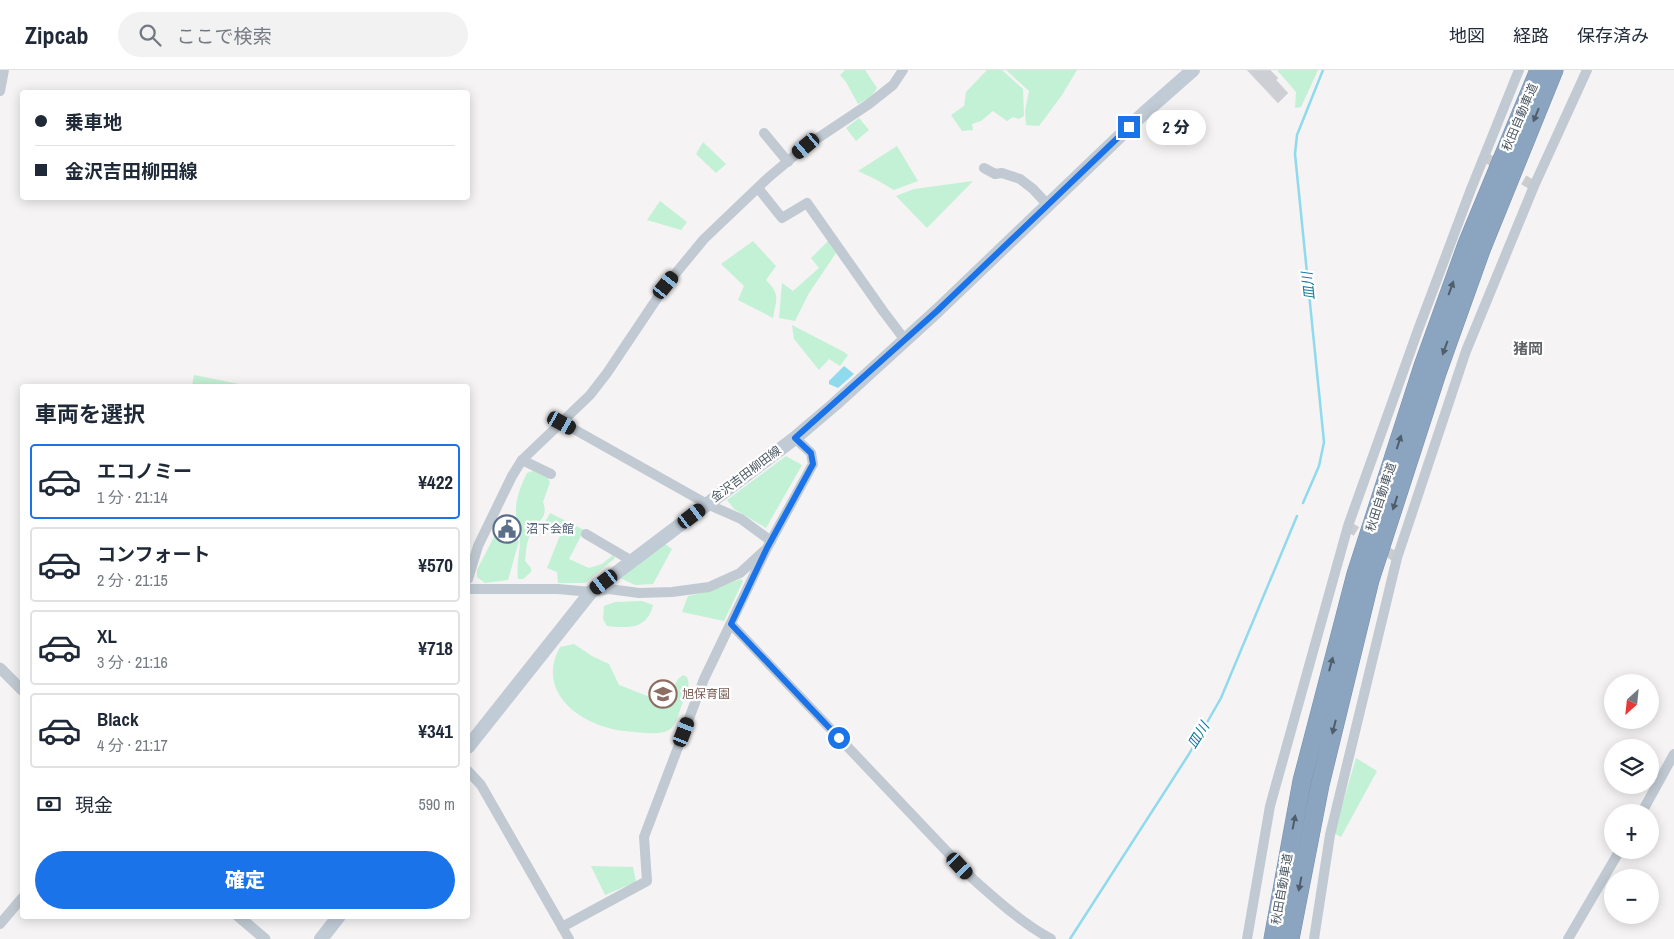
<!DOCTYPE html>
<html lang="ja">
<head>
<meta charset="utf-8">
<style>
	:root { --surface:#fff; --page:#f2f2f3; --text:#1f2937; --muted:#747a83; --line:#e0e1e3; --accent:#1a73e8 }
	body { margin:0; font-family:"Archivo Narrow","Noto Sans JP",sans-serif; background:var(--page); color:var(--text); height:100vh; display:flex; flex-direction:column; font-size:19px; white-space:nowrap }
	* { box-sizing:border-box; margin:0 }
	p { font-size:16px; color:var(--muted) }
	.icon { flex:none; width:28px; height:28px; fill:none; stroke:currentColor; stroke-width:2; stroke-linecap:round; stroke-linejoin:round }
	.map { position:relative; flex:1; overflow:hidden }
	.details { position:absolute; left:20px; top:314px; width:450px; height:535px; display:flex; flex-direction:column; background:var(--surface); border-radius:5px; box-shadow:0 2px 12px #0003 }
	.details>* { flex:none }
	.guide { position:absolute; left:20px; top:20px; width:450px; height:110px; border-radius:5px; box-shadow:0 2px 12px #0003; display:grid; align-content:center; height:110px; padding:0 15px; background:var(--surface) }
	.needle { width:32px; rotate:207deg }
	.controls { position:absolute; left:1604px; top:604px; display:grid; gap:10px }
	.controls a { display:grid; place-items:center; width:55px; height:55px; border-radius:50%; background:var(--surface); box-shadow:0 2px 12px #0003; font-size:25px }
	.end { position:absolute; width:22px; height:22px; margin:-11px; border:6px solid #1a73e8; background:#fff; box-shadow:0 0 0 2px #fff }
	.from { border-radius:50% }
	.bubble { position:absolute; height:35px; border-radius:18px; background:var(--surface); box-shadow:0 2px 12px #0003; font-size:16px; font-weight:800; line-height:35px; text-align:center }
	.car { position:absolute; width:15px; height:30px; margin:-15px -8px; border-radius:6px; box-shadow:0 0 4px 1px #0007; background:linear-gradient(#222 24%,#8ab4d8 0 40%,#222 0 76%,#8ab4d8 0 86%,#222 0) }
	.guide b { display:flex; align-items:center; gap:18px; height:48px; font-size:19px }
	.guide b+b { border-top:1px solid var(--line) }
	.guide i { width:12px; height:12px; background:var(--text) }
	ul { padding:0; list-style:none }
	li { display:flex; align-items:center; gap:15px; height:75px; margin:0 10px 8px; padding:0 5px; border:2px solid var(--line); border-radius:5px }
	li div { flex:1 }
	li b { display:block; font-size:19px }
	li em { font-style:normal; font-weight:800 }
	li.active { border-color:var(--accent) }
	li>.icon { width:45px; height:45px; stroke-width:1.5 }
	h2 { padding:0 15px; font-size:22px; line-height:60px }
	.pay { display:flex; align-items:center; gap:12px; height:55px; padding:0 15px; font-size:19px }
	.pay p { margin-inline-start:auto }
	.button { display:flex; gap:10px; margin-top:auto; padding:10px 15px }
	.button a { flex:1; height:58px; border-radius:30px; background:var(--accent); color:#fff; font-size:20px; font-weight:800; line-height:58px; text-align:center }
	header { display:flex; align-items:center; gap:30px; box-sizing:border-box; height:70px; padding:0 25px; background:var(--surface); border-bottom:1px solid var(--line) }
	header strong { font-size:24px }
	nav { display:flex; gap:28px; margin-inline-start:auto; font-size:18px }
	.search { width:350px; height:45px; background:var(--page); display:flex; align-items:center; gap:12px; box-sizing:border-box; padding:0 18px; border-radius:28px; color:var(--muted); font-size:19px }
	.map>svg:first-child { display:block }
</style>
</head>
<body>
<header>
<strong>Zipcab</strong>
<div class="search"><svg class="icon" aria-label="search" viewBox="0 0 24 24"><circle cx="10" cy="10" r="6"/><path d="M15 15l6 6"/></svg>ここで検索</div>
<nav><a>地図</a><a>経路</a><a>保存済み</a></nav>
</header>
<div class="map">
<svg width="1674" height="869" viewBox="0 0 1674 869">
	<rect width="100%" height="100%" fill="#f5f3f3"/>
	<g fill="#c3f1d5">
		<polygon points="845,0 865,0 877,18 871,27 858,34 846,12 840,5"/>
		<polygon points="987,0 1002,0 1023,19 1024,46 1019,49 1013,47 1007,51 993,41 981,51 972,54 973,60 962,61 951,45 964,36 966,22"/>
		<polygon points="1006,0 1077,0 1062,25 1039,56 1026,55 1025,41 1029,21"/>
		<polygon points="1277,0 1318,0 1301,37 1295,38 1296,22"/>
		<polygon points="859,48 869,60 856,71 846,58"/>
		<polygon points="703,72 726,94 716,103 696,84"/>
		<polygon points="897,76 918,111 894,120 875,109 858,101"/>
		<polygon points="973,111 927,158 896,126 914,119"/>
		<polygon points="660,131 687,152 681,160 647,150"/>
		<path d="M753,171L776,196L766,210C781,225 776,229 773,248L738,230L744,216L721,194Z"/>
		<polygon points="828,171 836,183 809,223 795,251 779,248 782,213 793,221 819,198 811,188"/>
		<polygon points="792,255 844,282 848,285 840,296 829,289 819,300 794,269"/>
		<polygon points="194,305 249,316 192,316"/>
		<polygon points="786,386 802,395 766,458 734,439 727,430"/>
		<path d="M533,401L547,407L550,412L543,432C550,451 534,450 529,467C526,475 526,483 525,491L531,498V502L523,509H518C516,496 520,483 520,469C520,459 516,451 516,442C515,430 522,413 527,403Z"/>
		<polygon points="550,443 584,460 569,489 589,498 602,494 613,485 615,488 585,513 558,513 557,502 547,498 561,463 544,454"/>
		<polygon points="497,461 519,471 508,510 485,513 477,507 477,500"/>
		<polygon points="665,474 672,479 653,514 635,515 620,508"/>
		<polygon points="741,509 743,511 724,551 682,542 688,526 706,522"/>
		<path d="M642,531L653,535C647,560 628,558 607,556L603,549L604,536L615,532Z"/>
		<path d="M574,574L592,586L609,594L619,615L655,629L669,625L678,609L683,605L687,607C691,617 686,623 683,632C679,641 677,655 669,660C661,665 645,663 635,662C627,661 617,661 609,658C571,648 538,617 560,577Z"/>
		<polygon points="1356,688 1377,701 1341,767 1334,763"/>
		<polygon points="591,796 633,797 636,812 605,825"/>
	</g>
	<polygon fill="#90daee" points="844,296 854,304 838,318 829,314 829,311"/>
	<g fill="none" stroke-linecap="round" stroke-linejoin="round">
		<g stroke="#90daee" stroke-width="2.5">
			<polyline points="1303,433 1319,396 1324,372 1295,84 1297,65 1323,0"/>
			<polyline points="1070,869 1189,684 1221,628 1297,446"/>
		</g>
	</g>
	<g fill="#cdcfd5" stroke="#d7d9de">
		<polygon points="1247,0 1270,0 1278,8 1276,10 1288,23 1278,33"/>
		<polygon points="504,451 515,456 511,467 499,462"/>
	</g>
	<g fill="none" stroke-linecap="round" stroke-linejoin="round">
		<g stroke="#caccce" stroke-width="10" stroke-dasharray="10 5" stroke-linecap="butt">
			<polyline points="1485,87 1534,116"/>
			<polyline points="1348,456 1397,488"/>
		</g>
		<g stroke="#7690ad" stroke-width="19">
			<g id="motorway">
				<polyline points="1273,869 1302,711 1356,504 1423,296 1467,174 1539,0"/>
				<polyline points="1290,869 1320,715 1370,510 1437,303 1481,180 1554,0"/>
			</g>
		</g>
		<g stroke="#c1cad2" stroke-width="10">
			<polyline points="0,21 4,0"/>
			<polyline points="764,63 788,92"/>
			<polyline points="984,98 995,104 1002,103 1020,109 1033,119 1047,134"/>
			<polyline points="758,118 782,148 807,133 883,241 905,270"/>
			<polyline points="563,353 707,434 741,449 771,471"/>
			<polyline points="522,390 551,404"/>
			<polyline points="586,464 632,491"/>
			<polyline points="468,509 478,476 512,406 522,390 590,325 607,303 666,215 704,169 769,107 806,76 869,34 893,15 903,0"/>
			<polyline points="468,519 558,519 591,522 609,519 639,523 672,522 709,517 740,503 764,481"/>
			<path d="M731,554L973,809C998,831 1022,853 1051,869"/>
			<polyline points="468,701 481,715 569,869"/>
			<polyline points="1642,742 1674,684"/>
			<polyline points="0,854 22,828"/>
			<polyline points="562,857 647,811 644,767 704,609 767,478 813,394 811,383 795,368"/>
			<polyline points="1247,869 1270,736 1348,456 1418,260 1471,119 1519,0"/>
			<polyline points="1314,869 1330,765 1397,488 1466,281 1534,116 1587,0"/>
			<polyline points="1568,869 1620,780"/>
		</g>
		<g stroke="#c1cad2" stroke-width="11">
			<polyline points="0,598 22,620"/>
			<polyline points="238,846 265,869"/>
		</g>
		<g stroke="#c1cbd6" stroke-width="14">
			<polyline points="468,677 591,522 795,368 835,334 937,241 1143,44 1193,0"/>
			<polyline points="321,869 339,846"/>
		</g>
		<use href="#motorway" stroke="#8ba5c1" stroke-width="18"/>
	</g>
	<defs><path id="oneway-solid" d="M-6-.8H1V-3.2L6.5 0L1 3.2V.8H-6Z" transform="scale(1.25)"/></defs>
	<g fill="#505e6b">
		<use href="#oneway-solid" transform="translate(1536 45) rotate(112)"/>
		<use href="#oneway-solid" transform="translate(1451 218) rotate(-70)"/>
		<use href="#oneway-solid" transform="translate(1445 278) rotate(110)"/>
		<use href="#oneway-solid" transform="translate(1399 372) rotate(-72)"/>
		<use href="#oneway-solid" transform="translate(1395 433) rotate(108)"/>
		<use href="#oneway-solid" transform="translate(1331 594) rotate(-75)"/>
		<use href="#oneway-solid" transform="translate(1334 657) rotate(104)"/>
		<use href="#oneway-solid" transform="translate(1294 752) rotate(-79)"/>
		<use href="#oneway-solid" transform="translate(1300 814) rotate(101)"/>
	</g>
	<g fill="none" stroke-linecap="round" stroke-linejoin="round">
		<polyline stroke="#1a73e8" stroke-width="6" points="839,668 731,554 767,478 813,394 811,383 795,368 937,241 1129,57"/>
	</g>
	<defs>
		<g id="civic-ring" transform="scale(1.4375)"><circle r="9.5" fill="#fff" stroke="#5c6f8a" stroke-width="1.5"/><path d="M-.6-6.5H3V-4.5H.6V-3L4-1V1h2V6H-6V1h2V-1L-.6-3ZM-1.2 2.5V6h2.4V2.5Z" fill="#5c6f8a"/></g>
		<g id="school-ring" transform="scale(1.4375)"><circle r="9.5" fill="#fff" stroke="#8d6e63" stroke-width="1.5"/><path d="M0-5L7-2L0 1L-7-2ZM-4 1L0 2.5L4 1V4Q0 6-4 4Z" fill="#8d6e63"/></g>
	</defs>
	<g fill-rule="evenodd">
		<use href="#civic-ring" x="507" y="459"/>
		<use href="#school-ring" x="663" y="624"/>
	</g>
	<g text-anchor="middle" stroke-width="4.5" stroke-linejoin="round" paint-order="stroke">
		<g font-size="12" fill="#4a5661" stroke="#fff">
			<text transform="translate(1520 47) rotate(-67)" y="4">秋田自動車道</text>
			<text transform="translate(746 404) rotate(-37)" y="4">金沢吉田柳田線</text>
			<text transform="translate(1381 427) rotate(-72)" y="4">秋田自動車道</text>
			<text transform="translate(1282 819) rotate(-80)" y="4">秋田自動車道</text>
		</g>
		<g font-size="12" fill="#4e5e75" stroke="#fff" text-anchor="start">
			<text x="526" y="463">沼下会館</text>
		</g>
		<g font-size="12" fill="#785e54" stroke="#fff" text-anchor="start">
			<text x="682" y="628">旭保育園</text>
		</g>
		<g font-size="14" font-style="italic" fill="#0c7c9b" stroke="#fff">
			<text transform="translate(1308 216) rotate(-96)" y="5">皿川</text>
			<text transform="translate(1198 665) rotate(-58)" y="5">皿川</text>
		</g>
		<g font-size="15" font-weight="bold" fill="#5f6368" stroke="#fff">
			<text x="1528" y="284">猪岡</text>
		</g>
	</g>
</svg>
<div class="controls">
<a><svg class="needle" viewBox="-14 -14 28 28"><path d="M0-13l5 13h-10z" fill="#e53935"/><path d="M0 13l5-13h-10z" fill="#747a83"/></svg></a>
<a><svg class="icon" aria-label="layers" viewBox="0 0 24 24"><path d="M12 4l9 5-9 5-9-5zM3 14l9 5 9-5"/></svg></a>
<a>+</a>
<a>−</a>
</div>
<i class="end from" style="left:839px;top:668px"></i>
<i class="end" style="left:1129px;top:57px"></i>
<div class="bubble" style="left:1146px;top:40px;width:60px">2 分</div>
<i class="car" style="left:806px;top:76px;rotate:230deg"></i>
<i class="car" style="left:666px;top:215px;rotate:39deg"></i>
<i class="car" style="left:562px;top:353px;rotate:119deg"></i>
<i class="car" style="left:692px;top:446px;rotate:53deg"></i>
<i class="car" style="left:604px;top:512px;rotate:233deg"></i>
<i class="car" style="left:684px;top:662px;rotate:21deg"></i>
<i class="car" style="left:960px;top:796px;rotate:137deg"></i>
<div class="guide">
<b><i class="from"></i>乗車地</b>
<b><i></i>金沢吉田柳田線</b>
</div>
<section class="details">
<h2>車両を選択</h2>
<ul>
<li class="active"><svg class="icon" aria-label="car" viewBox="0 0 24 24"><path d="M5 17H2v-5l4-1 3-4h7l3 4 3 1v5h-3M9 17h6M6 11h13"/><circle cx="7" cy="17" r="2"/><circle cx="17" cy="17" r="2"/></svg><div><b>エコノミー</b><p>1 分 · 21:14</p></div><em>¥422</em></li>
<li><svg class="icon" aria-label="car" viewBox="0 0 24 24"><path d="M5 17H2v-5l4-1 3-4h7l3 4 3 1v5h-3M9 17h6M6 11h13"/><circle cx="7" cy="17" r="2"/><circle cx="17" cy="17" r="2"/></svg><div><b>コンフォート</b><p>2 分 · 21:15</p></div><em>¥570</em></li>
<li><svg class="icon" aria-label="car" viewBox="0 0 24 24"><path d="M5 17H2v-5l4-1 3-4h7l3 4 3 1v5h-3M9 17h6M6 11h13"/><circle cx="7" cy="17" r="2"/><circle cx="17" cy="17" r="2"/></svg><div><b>XL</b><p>3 分 · 21:16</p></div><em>¥718</em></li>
<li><svg class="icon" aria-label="car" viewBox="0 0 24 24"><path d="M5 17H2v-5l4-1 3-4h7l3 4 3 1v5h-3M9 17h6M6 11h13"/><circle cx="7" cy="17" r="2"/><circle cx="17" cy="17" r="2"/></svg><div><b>Black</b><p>4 分 · 21:17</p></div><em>¥341</em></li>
</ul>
<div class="pay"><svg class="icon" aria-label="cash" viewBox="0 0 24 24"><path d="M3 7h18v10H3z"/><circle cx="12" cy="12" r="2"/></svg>現金<p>590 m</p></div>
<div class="button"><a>確定</a></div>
</section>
</div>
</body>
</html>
